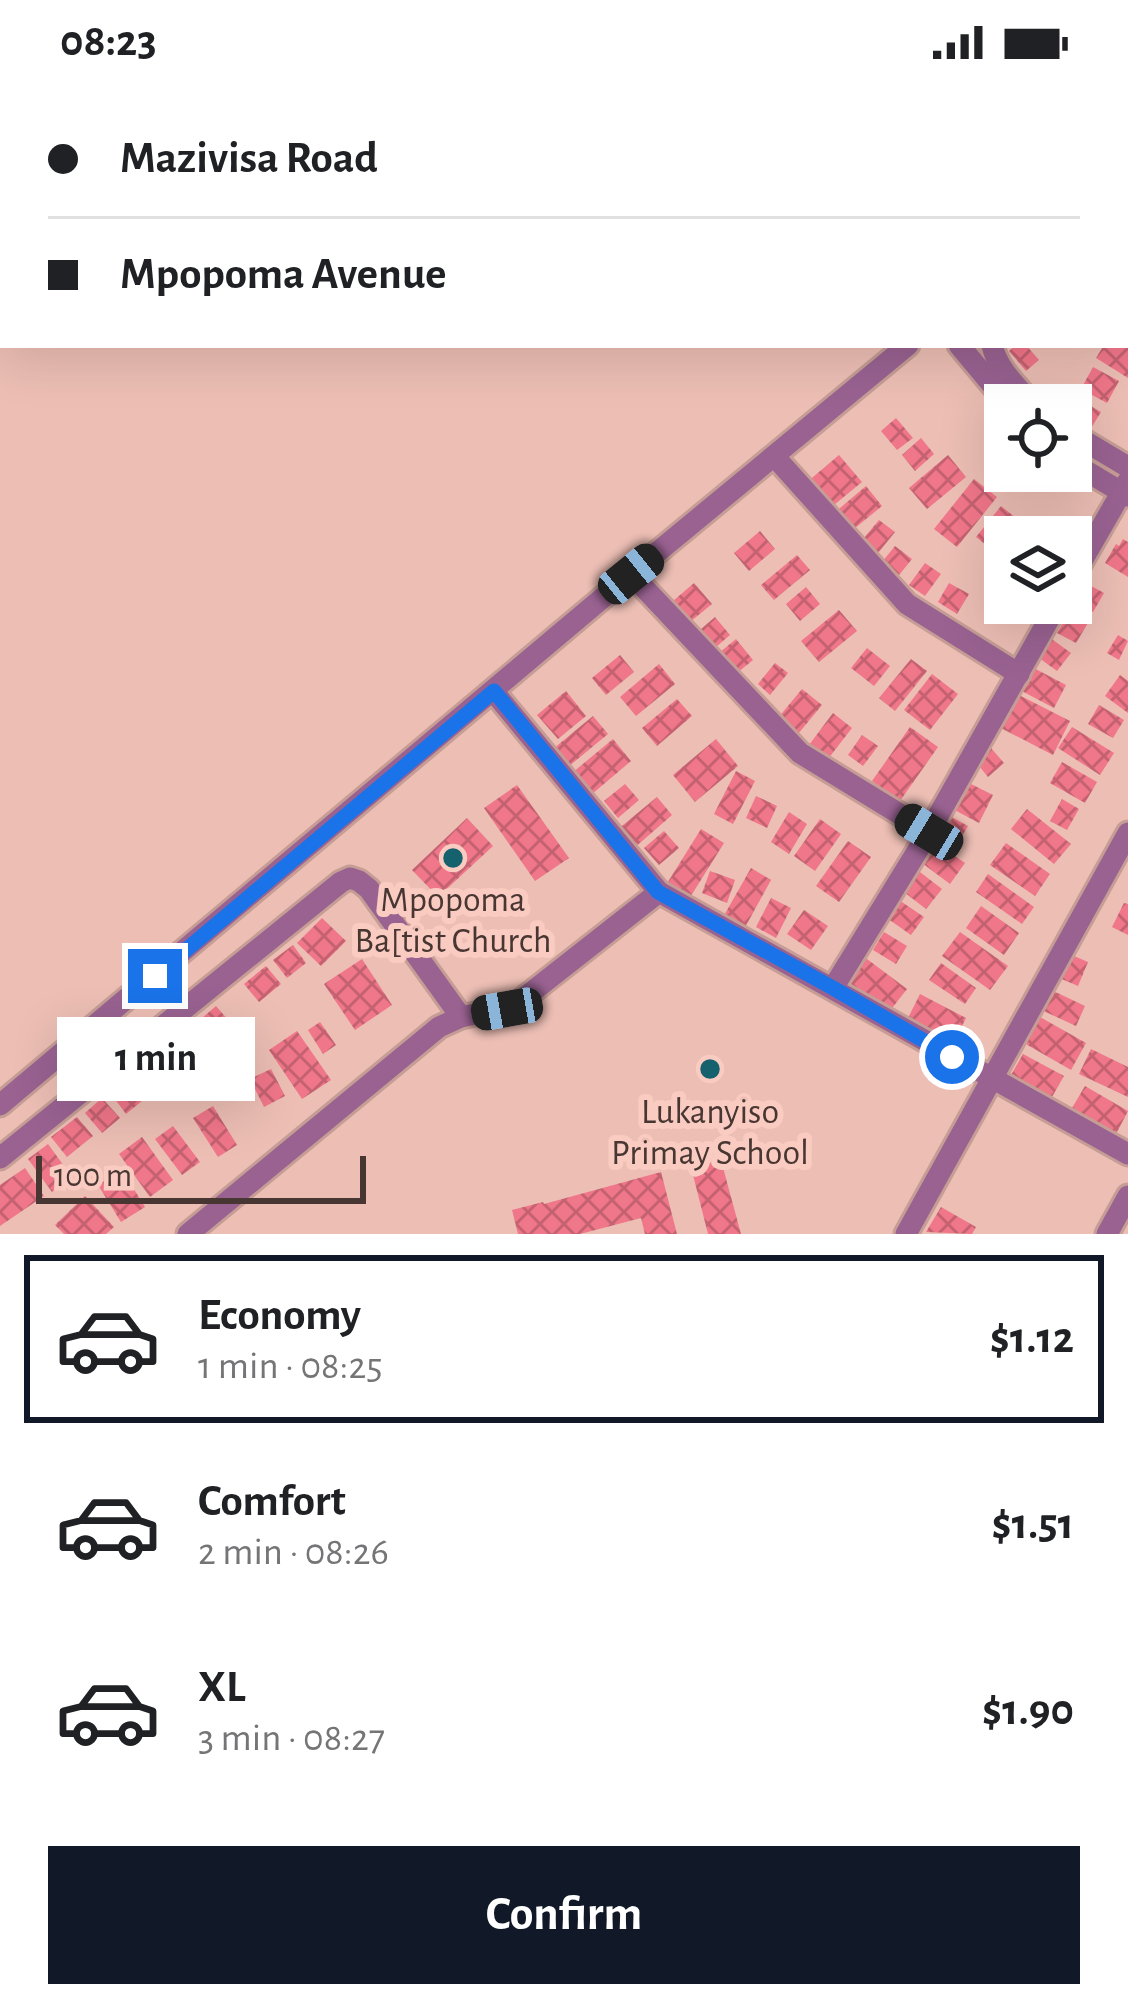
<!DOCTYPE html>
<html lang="en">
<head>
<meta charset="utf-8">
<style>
	:root { --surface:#fff; --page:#f6f6f6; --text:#202124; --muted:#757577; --line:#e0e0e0; --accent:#111827 }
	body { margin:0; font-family:"Alegreya Sans",sans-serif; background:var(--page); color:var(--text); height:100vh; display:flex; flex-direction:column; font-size:45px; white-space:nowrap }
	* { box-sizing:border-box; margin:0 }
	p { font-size:39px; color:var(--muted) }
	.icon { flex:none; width:66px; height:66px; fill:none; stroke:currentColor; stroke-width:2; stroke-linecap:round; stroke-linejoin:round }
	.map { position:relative; height:1150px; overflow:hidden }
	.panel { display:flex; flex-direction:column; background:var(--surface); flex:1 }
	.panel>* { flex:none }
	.top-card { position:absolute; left:0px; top:0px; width:1128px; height:264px; box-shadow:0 12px 48px #0002; display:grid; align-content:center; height:264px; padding:0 48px; background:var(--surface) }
	.fabs { position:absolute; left:984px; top:300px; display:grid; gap:24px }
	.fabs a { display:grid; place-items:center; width:108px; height:108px; border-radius:0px; background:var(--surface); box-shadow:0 12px 48px #0002; font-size:60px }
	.scale { position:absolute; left:36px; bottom:30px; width:330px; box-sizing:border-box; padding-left:12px; border:6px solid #483632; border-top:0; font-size:33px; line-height:42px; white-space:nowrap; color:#483632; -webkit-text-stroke:9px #f9cbc1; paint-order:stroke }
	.end { position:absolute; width:54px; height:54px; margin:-27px; border:15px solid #1a73e8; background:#fff; box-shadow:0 0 0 6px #fff }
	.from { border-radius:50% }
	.bubble { position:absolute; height:84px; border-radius:0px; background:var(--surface); box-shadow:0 12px 48px #0002; font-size:39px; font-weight:600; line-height:84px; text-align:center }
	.car { position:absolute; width:36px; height:72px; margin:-36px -18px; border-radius:15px; box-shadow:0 0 9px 3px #0007; background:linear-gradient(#222 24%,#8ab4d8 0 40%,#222 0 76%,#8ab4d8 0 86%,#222 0) }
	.top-card b { display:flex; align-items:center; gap:42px; height:114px; font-size:45px }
	.top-card b+b { border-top:3px solid var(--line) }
	.top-card i { width:30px; height:30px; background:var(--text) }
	ul { padding:21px 0 0; list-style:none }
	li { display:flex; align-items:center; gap:36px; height:168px; margin:0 24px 18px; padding:0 24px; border:6px solid transparent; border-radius:0px }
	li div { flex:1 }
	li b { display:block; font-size:45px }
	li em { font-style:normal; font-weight:600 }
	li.current { border-color:var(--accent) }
	li>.icon { width:108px; height:108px; stroke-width:1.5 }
	.cta { display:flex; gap:24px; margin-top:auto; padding:24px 48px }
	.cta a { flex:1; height:138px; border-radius:0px; background:var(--accent); color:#fff; font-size:48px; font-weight:600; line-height:138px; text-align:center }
	.status { display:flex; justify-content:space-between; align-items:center; height:84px; padding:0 60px; background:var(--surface); direction:ltr }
	.status svg { height:33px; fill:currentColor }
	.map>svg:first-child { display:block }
</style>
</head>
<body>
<div class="status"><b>08:23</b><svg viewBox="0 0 49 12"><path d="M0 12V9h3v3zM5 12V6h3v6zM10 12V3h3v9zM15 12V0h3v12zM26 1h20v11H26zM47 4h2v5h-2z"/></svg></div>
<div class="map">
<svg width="1128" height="1150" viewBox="0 0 1128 1150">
	<defs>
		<pattern id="building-cross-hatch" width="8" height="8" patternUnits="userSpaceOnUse" patternTransform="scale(3)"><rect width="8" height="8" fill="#f07689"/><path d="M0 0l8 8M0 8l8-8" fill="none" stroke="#c46271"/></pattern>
	</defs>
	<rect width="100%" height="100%" fill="#ecbeb4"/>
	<g fill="url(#building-cross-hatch)">
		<polygon points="1016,261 1026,261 1039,276 1026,287 1009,267"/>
		<polygon points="1104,261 1124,261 1128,264 1128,294 1096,274"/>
		<polygon points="1093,283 1119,297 1107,319 1081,305"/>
		<polygon points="1072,311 1101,328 1088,349 1071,339 1071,321 1067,321"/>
		<polygon points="896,334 913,354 897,366 881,347"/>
		<polygon points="921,354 934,370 915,387 902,371"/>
		<polygon points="839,371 862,398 829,425 806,399"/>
		<polygon points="948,371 966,393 927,425 909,404"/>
		<polygon points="974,395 997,413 957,463 934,445"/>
		<polygon points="866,402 882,422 849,449 833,430"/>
		<polygon points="1001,422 1016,434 991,465 976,453"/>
		<polygon points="879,436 895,448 874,474 858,461"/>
		<polygon points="760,447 775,465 749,487 734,469"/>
		<polygon points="1123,455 1128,458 1128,493 1105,479 1116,460 1119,462"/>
		<polygon points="895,462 912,475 899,491 882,478"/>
		<polygon points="797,471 810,486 774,516 761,501"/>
		<polygon points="925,479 941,490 925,512 909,501"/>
		<polygon points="1084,498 1104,509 1093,528 1073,517"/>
		<polygon points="694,499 712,520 690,538 673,517"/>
		<polygon points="949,499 969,510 957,530 938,518"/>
		<polygon points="806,503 820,520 800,537 786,520"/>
		<polygon points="839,526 857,547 819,578 801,557"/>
		<polygon points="1069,528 1088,539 1076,559 1057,549"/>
		<polygon points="715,533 730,551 716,563 701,545"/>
		<polygon points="1118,551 1128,557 1119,576 1107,569"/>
		<polygon points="1049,553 1071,569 1057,587 1035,571"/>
		<polygon points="736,555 753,576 737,589 719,569"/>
		<polygon points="867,564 890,582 874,602 851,584"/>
		<polygon points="620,571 634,588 606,611 592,594"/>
		<polygon points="911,575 927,587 895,627 879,614"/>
		<polygon points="775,579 788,589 770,611 758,600"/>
		<polygon points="659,580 675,600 636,632 620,613"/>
		<polygon points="1030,582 1066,601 1054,624 1018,605"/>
		<polygon points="932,590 958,610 930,646 904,626"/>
		<polygon points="1120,591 1128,597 1128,629 1105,612"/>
		<polygon points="802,605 822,621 798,650 778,634"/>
		<polygon points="566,607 586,632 558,655 537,631"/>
		<polygon points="1015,609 1070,637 1053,671 997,642"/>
		<polygon points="677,615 692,632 657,662 642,644"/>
		<polygon points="1099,621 1124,636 1113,654 1088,640"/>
		<polygon points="833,629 852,644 828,675 809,661"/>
		<polygon points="593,632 608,650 568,683 553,665"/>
		<polygon points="910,643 938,663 900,717 872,697"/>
		<polygon points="1072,643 1114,669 1100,691 1058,664"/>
		<polygon points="862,651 878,662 863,682 848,671"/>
		<polygon points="613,655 631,677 585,716 566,694"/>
		<polygon points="716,655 738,682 695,718 673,691"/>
		<polygon points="991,664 1004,679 988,693 975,677"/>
		<polygon points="1062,678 1097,698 1085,719 1050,699"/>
		<polygon points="736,687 755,697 733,740 714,730"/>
		<polygon points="963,696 993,711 979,739 949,723"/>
		<polygon points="625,700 639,716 618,734 604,717"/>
		<polygon points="517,701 569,774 535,797 484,724"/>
		<polygon points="756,712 777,722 767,744 746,734"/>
		<polygon points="657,713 672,731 633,765 617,746"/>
		<polygon points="1062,715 1079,725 1067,746 1050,737"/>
		<polygon points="1027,725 1071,760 1054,780 1011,745"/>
		<polygon points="789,728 807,740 789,770 771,758"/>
		<polygon points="950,732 968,742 954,766 937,756"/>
		<polygon points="467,734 493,762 438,813 412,786"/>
		<polygon points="820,735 841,750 815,787 794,772"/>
		<polygon points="701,745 724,759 689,815 666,801"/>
		<polygon points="664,747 679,764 659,781 644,764"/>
		<polygon points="848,757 871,773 839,818 816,802"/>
		<polygon points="936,759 965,779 950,800 922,779"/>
		<polygon points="1006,759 1050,790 1035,812 990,781"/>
		<polygon points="751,784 771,796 743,847 722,835"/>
		<polygon points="916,785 942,805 926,825 900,805"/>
		<polygon points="710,787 735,796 727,819 702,809"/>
		<polygon points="988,790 1034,823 1022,840 976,808"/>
		<polygon points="771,814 791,824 776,854 756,843"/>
		<polygon points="896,814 924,833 911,851 884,832"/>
		<polygon points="1124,819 1128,820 1128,851 1112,843"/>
		<polygon points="981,822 1019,849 1004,871 966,844"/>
		<polygon points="804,826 828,842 811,866 787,850"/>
		<polygon points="322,834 346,857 321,882 297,859"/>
		<polygon points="884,848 907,862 896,880 873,866"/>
		<polygon points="960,848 1008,882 990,906 942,872"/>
		<polygon points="293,861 306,879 287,894 273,876"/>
		<polygon points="1067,869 1088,878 1078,902 1057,893"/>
		<polygon points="863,872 907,905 886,932 842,898"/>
		<polygon points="362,875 392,921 355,946 324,900"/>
		<polygon points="941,879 976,904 965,920 929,896"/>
		<polygon points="266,882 281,900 259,918 244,900"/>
		<polygon points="1045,903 1085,922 1076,942 1035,923"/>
		<polygon points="920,910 966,934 951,964 905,940"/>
		<polygon points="216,922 243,953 221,972 194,941"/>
		<polygon points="1040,933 1086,959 1071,986 1024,959"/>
		<polygon points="320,938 336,961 323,970 308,946"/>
		<polygon points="185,945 211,980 193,993 167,958"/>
		<polygon points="297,947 331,996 302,1015 269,966"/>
		<polygon points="1091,965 1128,983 1128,1013 1079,990"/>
		<polygon points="158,968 180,994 162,1010 139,984"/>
		<polygon points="1023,970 1064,992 1052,1013 1011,991"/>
		<polygon points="271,985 285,1012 264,1023 250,995"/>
		<polygon points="130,990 148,1012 126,1030 109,1007"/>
		<polygon points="1085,1002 1128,1027 1116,1050 1072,1024"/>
		<polygon points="102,1014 120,1034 102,1049 85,1029"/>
		<polygon points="213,1022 237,1061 218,1073 193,1034"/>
		<polygon points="77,1033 93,1052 67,1073 51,1053"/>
		<polygon points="173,1042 200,1078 182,1091 155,1055"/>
		<polygon points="142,1053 173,1096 150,1113 119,1070"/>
		<polygon points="48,1060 72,1093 52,1108 28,1075"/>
		<polygon points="721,1076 741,1150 708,1150 691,1083"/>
		<polygon points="25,1084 44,1112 0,1142 0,1101"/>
		<polygon points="122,1086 145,1123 121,1138 98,1101"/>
		<polygon points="661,1088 677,1150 645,1150 641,1134 580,1150 518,1150 512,1126 543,1118 544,1120"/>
		<polygon points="85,1112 114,1143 106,1150 64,1150 55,1141"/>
		<polygon points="941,1123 976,1143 972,1150 926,1148"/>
	</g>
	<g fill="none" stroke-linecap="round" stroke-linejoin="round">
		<g stroke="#c59d95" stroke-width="27">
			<g id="minor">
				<polyline points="1125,81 1128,78"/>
				<polyline points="1125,140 1128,138"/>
				<polyline points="959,261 1009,321"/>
				<path d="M992,261C997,285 1018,303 1033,321"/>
				<polyline points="1071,349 1128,383"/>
				<polyline points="775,373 907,520 1019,590"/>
				<polyline points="1071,378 1128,412"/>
				<polyline points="631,490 800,669 929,748"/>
				<polyline points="1071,496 1128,397"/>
				<polyline points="493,607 659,808 1128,1070"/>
				<polyline points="833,904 929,748 1058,519"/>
				<polyline points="0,1021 631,490 908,261"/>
				<polyline points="0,1074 341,798 350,794 359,797 369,805 461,933"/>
				<polyline points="188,1150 439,943 461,933 514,922 659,808"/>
				<polyline points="906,1150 1128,749"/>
				<polyline points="1107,1150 1128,1112"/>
			</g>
		</g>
		<use href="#minor" stroke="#996291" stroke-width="21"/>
	</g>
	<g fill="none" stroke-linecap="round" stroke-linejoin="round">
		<polyline stroke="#1a73e8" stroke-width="15" points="155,892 494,607 658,808 833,904 952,973"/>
	</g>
	<g fill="#15616e" stroke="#f9cbc1" stroke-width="4.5">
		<circle cx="453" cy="774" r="12"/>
		<circle cx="710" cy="985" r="12"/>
	</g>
	<g text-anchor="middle" stroke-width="12" stroke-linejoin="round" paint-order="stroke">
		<g font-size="36" fill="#483632" stroke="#f9cbc1">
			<text x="453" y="827">Mpopoma<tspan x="453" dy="41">Ba[tist Church</tspan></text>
			<text x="710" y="1039">Lukanyiso<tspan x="710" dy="41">Primay School</tspan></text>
		</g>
	</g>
</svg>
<div class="fabs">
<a><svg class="icon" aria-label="locate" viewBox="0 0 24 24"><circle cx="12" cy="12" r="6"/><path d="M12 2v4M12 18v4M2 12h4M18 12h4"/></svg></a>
<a><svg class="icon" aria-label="layers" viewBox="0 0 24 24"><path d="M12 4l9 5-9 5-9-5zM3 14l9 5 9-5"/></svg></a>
</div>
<div class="scale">100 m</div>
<i class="end from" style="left:952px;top:973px"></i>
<i class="end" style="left:155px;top:892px"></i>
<div class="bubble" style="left:57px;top:933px;width:198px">1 min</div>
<i class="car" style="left:631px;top:490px;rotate:51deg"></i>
<i class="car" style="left:929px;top:748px;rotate:301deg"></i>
<i class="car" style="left:507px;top:925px;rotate:260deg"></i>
<div class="top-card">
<b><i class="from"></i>Mazivisa Road</b>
<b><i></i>Mpopoma Avenue</b>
</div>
</div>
<section class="panel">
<ul>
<li class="current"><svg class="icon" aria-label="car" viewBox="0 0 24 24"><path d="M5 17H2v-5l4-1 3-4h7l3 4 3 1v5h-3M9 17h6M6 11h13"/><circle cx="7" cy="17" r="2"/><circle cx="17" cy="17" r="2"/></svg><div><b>Economy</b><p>1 min · 08:25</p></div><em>$1.12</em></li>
<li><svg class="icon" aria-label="car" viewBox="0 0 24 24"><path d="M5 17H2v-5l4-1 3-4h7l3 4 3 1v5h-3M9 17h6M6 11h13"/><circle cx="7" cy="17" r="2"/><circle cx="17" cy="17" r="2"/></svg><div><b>Comfort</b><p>2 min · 08:26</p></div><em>$1.51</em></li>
<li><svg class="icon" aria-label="car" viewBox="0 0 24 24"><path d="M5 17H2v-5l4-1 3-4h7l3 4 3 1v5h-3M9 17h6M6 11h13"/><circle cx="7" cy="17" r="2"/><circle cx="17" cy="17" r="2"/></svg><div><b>XL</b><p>3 min · 08:27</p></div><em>$1.90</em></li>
</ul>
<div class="cta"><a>Confirm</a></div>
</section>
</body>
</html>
